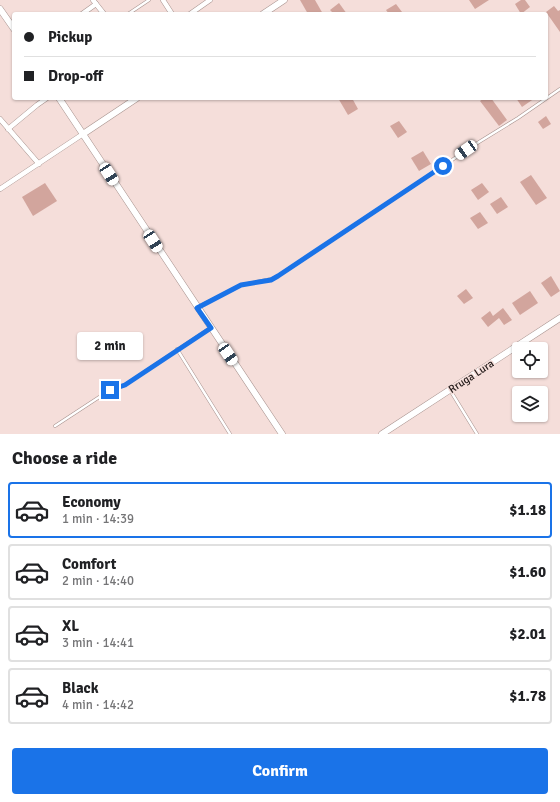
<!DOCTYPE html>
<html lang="en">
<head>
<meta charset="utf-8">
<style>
	:root { --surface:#fff; --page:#f6f6f6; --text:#202124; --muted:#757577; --line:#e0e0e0; --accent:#1a73e8 }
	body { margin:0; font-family:Signika,sans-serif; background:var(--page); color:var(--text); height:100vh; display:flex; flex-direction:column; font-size:15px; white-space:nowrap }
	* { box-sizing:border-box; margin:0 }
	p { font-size:13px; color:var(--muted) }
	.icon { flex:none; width:22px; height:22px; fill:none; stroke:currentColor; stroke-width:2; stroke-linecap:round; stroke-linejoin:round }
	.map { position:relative; height:434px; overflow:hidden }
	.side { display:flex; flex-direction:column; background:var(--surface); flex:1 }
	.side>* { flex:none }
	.top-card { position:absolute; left:12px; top:12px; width:536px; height:88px; border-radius:4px; box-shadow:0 1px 3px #0004; display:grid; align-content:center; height:88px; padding:0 12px; background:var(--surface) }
	.buttons { position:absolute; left:512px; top:342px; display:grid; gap:8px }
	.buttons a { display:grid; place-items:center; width:36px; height:36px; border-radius:4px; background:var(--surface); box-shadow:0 1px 3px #0004; font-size:20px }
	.end { position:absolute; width:18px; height:18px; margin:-9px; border:5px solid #1a73e8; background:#fff; box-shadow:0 0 0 2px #fff }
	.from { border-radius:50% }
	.bubble { position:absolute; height:28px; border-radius:4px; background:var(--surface); box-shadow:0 1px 3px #0004; font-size:13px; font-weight:800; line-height:28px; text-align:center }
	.car { position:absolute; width:12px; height:24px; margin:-12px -6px; border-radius:5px; box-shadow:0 0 3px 1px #0007; background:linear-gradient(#fff 24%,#345 0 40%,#fff 0 76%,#345 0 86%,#fff 0) }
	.top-card b { display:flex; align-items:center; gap:14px; height:38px; font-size:15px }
	.top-card b+b { border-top:1px solid var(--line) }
	.top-card i { width:10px; height:10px; background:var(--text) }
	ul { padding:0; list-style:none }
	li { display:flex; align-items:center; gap:12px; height:56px; margin:0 8px 6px; padding:0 4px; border:2px solid var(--line); border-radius:4px }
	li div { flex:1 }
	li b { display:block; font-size:15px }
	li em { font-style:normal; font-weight:800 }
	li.active { border-color:var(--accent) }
	li>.icon { width:36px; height:36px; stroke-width:1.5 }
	h2 { padding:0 12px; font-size:18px; line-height:48px }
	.primary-button { display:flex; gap:8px; margin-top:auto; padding:8px 12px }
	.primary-button a { flex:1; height:46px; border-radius:4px; background:var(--accent); color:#fff; font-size:16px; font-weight:800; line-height:46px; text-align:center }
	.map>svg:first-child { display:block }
</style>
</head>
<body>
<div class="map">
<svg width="560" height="434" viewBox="0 0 560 434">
	<rect width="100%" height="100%" fill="#f5deda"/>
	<g fill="#d2a59d">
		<polygon points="300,0 315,0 323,14 308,14"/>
		<polygon points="469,0 489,0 475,9"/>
		<polygon points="521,0 525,0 530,7 521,14 515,4"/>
		<polygon points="339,3 347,14 334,14 330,10"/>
		<polygon points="396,4 402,12 399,14 389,14 386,10"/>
		<polygon points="554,6 558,11 560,10 560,32 546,12"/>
		<polygon points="338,98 352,98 358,109 348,115"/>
		<polygon points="484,98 491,98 507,120 499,126 480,101"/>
		<polygon points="516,98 535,98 522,107"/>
		<polygon points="546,116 551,124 543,129 538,122"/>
		<polygon points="399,121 407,132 398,138 390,126"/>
		<polygon points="423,151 431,164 419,171 411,158"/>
		<polygon points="531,175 547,198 536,205 520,182"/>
		<polygon points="45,183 57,201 33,216 22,197"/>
		<polygon points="482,183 489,192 478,200 471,190"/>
		<polygon points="501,197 508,207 497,214 490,204"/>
		<polygon points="480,212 488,223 478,229 470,218"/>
		<polygon points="551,276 560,291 551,297 541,283"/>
		<polygon points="466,289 473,298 464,304 457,296"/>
		<polygon points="530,291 538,303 520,315 512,303"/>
		<polygon points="503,308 512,320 504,325 499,318 488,327 481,318 490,311 493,316"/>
	</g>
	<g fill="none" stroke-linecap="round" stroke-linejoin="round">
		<g stroke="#a8938f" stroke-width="3.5">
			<g id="service">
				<polyline points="128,14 149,0"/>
				<polyline points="198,307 241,285 271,279 278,276 479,142 518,118 560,89"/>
				<polyline points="177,349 230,434"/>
				<polyline points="450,390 477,434"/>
				<polyline points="55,426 110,390 125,385 210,328"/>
			</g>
		</g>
		<g stroke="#a8938f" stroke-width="5.5">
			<g id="minor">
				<polyline points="93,0 104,14"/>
				<polyline points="163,0 172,14"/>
				<polyline points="82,14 96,4"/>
				<polyline points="190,14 210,0"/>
				<polyline points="0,119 39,164"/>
				<polyline points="8,129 37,105 47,98"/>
				<polyline points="0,189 83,134"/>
			</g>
		</g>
		<g stroke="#a8938f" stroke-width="7">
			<g id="tertiary">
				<polyline points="0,9 14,29"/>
				<polyline points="263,14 284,0"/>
				<polyline points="59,98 282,434"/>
				<polyline points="83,134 137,98"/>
				<polyline points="382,434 560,318"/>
			</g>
		</g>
		<use href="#service" stroke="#fff" stroke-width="2.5"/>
		<use href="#minor" stroke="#fff" stroke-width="4.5"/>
		<use href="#tertiary" stroke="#fff" stroke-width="6"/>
	</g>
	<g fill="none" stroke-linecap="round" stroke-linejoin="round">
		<polyline stroke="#1a73e8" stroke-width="5" points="110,390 125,385 211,328 197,308 241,285 271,280 278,276 443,166"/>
	</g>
	<g text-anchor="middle" stroke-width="3" stroke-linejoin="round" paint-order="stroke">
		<g font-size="11" fill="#201817" stroke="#f5deda">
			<text transform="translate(471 376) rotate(-33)" y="4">Rruga Lura</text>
		</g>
	</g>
</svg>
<div class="buttons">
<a><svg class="icon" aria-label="locate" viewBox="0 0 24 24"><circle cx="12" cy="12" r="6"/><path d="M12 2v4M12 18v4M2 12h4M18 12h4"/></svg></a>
<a><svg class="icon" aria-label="layers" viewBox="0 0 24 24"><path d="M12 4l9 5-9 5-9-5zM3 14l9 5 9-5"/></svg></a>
</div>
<i class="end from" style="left:443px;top:166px"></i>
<i class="end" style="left:110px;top:390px"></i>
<div class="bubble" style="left:77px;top:332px;width:66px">2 min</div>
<i class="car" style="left:466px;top:150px;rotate:236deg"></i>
<i class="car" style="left:109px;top:174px;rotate:147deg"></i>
<i class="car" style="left:153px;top:241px;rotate:147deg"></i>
<i class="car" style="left:228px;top:354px;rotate:146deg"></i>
<div class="top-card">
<b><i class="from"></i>Pickup</b>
<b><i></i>Drop-off</b>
</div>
</div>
<section class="side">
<h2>Choose a ride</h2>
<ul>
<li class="active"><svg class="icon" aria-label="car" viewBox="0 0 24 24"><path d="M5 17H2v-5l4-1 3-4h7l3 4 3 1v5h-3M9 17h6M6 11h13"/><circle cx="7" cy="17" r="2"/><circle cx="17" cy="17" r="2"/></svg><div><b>Economy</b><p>1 min · 14:39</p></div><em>$1.18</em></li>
<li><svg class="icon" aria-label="car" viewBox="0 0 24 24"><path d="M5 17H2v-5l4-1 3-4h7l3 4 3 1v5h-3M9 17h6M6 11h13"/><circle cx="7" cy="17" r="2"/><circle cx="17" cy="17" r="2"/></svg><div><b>Comfort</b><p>2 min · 14:40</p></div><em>$1.60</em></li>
<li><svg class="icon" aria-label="car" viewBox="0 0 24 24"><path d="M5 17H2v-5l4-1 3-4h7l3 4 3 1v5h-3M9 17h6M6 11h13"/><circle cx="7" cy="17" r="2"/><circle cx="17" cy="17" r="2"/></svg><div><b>XL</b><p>3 min · 14:41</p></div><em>$2.01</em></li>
<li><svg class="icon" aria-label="car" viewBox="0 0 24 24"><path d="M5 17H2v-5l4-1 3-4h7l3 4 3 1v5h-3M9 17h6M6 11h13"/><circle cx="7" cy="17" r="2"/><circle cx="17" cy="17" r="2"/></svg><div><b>Black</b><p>4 min · 14:42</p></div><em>$1.78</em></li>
</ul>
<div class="primary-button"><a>Confirm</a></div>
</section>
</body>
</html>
